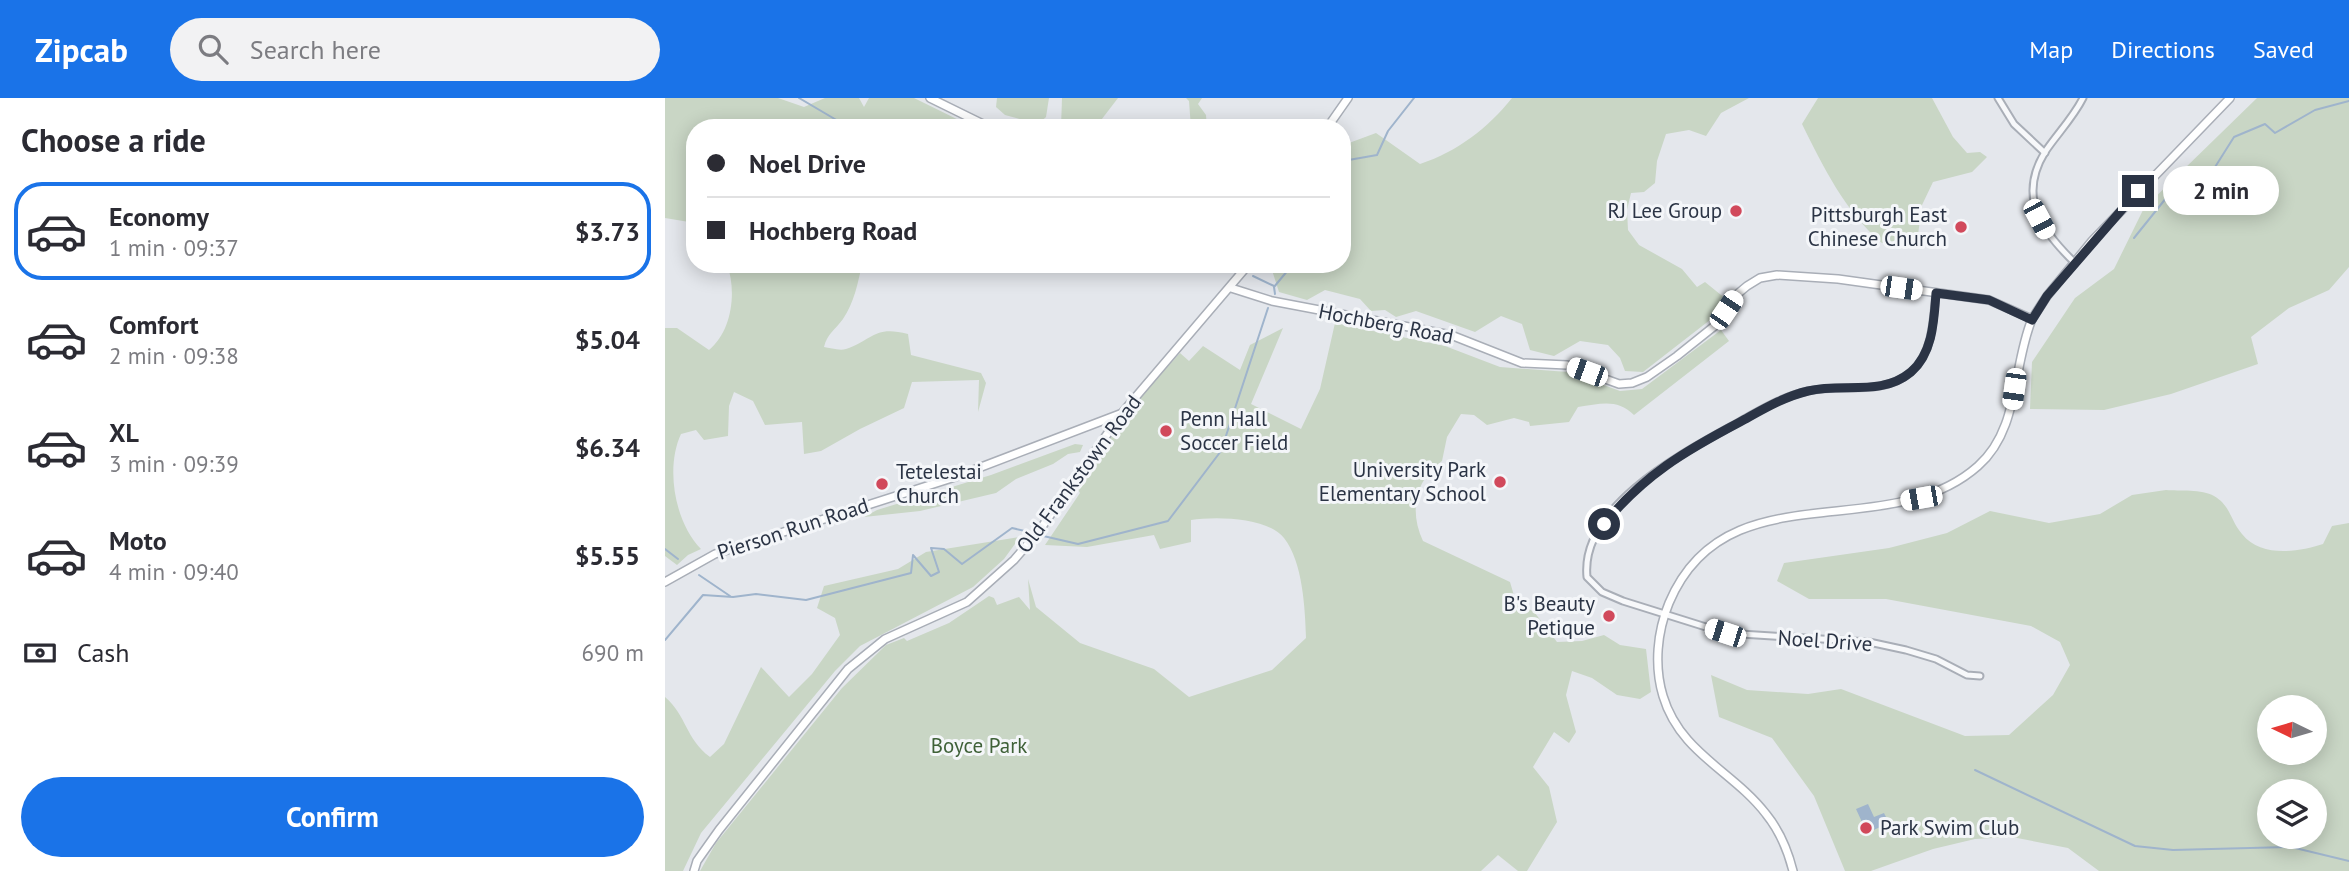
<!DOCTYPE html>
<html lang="en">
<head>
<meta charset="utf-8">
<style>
	:root { --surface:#fff; --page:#f2f2f3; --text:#2b2b33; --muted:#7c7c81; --line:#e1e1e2; --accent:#1a73e8 }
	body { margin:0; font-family:"PT Sans",sans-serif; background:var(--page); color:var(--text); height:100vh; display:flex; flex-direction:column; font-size:26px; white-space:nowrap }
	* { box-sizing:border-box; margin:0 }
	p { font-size:23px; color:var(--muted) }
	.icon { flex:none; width:38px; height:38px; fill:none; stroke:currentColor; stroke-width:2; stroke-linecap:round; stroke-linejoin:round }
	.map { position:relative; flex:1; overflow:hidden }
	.panel { display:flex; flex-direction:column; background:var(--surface); width:665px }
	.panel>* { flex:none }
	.hud { position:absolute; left:21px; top:21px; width:665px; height:154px; border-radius:28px; box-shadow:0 4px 18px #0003; display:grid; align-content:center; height:154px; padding:0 21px; background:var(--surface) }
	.needle { width:46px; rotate:275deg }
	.controls { position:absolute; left:1592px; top:597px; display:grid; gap:14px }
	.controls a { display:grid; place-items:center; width:70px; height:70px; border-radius:50%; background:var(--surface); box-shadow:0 4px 18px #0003; font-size:35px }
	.end { position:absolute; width:32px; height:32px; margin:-16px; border:9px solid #2b3445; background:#fff; box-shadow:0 0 0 4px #fff }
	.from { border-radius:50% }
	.bubble { position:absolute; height:49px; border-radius:24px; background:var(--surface); box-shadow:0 4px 18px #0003; font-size:23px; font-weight:700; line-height:49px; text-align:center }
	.car { position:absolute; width:21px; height:42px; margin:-21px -10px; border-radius:9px; box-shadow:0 0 5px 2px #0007; background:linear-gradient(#fff 24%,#345 0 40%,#fff 0 76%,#345 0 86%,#fff 0) }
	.hud b { display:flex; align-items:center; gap:24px; height:66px; font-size:26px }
	.hud b+b { border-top:2px solid var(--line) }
	.hud i { width:18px; height:18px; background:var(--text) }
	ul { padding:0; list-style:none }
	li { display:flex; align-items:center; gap:21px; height:98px; margin:0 14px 10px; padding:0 7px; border:4px solid transparent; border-radius:28px }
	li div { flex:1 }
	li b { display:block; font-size:26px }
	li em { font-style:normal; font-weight:700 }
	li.active { border-color:var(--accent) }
	li>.icon { width:63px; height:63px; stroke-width:1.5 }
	h2 { padding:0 21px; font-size:32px; line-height:84px }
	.pay { display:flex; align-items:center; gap:18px; height:77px; padding:0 21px; font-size:26px }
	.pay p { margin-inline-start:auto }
	.primary-button { display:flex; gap:14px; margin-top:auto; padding:14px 21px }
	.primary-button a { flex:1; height:80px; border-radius:42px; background:var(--accent); color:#fff; font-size:28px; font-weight:700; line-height:80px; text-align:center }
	header { display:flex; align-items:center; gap:42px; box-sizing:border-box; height:98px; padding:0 35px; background:var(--accent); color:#fff }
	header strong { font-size:33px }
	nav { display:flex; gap:38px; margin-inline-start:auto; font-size:24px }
	.search { width:490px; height:63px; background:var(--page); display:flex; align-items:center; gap:18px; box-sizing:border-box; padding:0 24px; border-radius:38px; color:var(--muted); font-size:26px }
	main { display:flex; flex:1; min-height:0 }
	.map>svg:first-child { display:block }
</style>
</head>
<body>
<header>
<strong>Zipcab</strong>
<div class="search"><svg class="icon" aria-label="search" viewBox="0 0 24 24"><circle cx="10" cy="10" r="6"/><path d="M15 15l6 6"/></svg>Search here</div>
<nav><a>Map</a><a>Directions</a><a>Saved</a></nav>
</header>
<main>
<section class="panel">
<h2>Choose a ride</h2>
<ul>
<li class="active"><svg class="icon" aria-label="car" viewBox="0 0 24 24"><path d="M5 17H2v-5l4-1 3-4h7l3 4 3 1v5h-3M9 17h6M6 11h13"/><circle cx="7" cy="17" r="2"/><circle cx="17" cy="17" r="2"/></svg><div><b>Economy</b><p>1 min · 09:37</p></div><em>$3.73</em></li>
<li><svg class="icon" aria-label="car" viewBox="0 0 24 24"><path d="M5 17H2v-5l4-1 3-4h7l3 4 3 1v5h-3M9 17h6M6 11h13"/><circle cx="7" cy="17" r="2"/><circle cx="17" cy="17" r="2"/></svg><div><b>Comfort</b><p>2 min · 09:38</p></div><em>$5.04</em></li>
<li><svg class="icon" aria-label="car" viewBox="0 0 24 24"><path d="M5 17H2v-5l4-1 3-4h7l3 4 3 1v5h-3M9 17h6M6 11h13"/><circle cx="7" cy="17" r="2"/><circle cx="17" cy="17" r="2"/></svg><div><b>XL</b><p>3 min · 09:39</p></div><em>$6.34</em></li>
<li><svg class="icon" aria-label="car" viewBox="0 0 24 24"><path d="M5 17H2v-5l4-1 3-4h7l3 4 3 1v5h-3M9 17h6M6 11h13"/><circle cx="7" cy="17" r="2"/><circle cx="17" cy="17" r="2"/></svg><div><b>Moto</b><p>4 min · 09:40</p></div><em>$5.55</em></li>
</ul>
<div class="pay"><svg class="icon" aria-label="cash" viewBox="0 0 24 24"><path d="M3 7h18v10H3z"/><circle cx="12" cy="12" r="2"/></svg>Cash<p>690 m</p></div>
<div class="primary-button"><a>Confirm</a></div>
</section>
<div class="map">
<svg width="1684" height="773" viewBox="0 0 1684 773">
	<rect width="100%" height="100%" fill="#e4e7ec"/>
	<g fill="#c9d6c5" fill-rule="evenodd">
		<polygon points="0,0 113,0 139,9 160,0 194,0 199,9 204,0 249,0 310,30 30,30 30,125 0,120"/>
		<polygon points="332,0 384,0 381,19 373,26 340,17 331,9"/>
		<polygon points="397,0 453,0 430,30 396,30"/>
		<polygon points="521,0 537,0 533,6 541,17 542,30 526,30 524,3"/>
		<path d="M847,0H1084L1056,15L1041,38L1024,32L1001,36L992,63L990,85L979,94L966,95L962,112L963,132L974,147L1017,171L1032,189L1040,184L1061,201L1045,222L978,274L960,273L955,260L943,247L915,243L889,258L865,252L857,226L836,218L810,234L751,213L731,219L720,212L706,213L695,201L660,192L642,202L614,194L605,166H677V43L684,45L711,35L755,66C792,54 823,30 847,0Z"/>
		<path d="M1153,0H1267L1288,39L1302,55L1315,54L1322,59L1307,74L1268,84L1257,107L1252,144L1217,145C1180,114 1158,68 1137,26Z"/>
		<polygon points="1592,0 1684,0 1684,169 1664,192 1624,210 1586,239 1593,266 1506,296 1439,312 1365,311 1367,264 1410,200 1449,171 1479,110"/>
		<path d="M62,166H197C193,185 189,205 178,221C170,232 162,236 159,249C165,250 175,253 181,251C208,242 209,227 243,236L246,257L316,275L321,285L313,314L314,282L247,284L239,310L195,331L156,353L139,356L137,324L100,327L88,303L69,294L64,308L63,338L39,342L31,332L16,336C0,370 10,425 36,451L23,457L12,467L0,458V230H12L44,252C67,233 72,194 62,166Z"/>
		<path d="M670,225L780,248L835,269L903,274L955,293L977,291L1056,232L1064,243L969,317C952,300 935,306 913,309L904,324L865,328L864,324L849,320L822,327L809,317L796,316L782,339L777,363C750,382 744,413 758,443L845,484L850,501L870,515L892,544L917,543L939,537L955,547L981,551L986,594L975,601L952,597L927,580L907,573L901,597L911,634L904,645L889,634L868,669L884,689L892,724L862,773H853L833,757L816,773H35L51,745L177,590L221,547L239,540L242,543L284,525L324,498L329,500L332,507L354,499L365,512L363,481L371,509L415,545L489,571L524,599L607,572L641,540C640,511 638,464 619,440C603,419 550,418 526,422V444L495,451L489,437L422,449L380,447L415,395L410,387L459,317L515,255L524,263L538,248L575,272L585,247L618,230L586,306L636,331L655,291Z"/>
		<polygon points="410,346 418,347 415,354 403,356 388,366 351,381 331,395 255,413 199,419 212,412 326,377"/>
		<path d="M1501,392C1514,393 1537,391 1549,398C1566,408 1565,422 1577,436C1596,460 1633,454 1658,446L1667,428L1684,425V773H1434L1403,750L1347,739L1310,741L1268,751L1206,773H1180L1149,698L1107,640L1054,619L1046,577L1082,592L1143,596L1176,591L1300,638L1344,637L1388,597L1405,567L1395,544L1366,528L1221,501H1144L1112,483L1119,465L1224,450L1282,435L1325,413L1384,425L1435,416L1467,397ZM1605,609H1650V654H1605ZM1605,693H1650V738H1605Z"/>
		<path d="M355,439L339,461L308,489L195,548L170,573L36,735L18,773H0V599C22,618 20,640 45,659L59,646L96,569L124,599L147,576L175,537L170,520L152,510L159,488L233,471L261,454Z"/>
	</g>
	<polygon fill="#9fb4cc" points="1203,706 1209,719 1219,715 1224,725 1202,735 1191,711"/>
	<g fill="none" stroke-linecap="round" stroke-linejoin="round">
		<g stroke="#9fb4cc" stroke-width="2">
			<polyline points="134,0 185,30"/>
			<polyline points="677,70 678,63 712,57 723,33 749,0"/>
			<polyline points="1469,140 1510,89 1545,77 1569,39 1600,26 1610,35 1650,12 1684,3"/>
			<polyline points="563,166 570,169"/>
			<polyline points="588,178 609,188"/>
			<polyline points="610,196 609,189 628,166"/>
			<polyline points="374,437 413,446 503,423 556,353 603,210"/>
			<polyline points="0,451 13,461"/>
			<polyline points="34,477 65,498"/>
			<polyline points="0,542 38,497 68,499 91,496 141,502 246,475 248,457 266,478 274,474 266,450 279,451 297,466 347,430 369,435"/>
			<polyline points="1310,672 1470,748 1508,752 1626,749 1684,763"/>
		</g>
		<g stroke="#a9aeb7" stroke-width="9">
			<g id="street">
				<polyline points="1333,0 1349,26 1380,55"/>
				<path d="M1410,165C1377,133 1352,100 1380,54C1392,36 1408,20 1418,0"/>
				<path d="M1271,195C1268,224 1268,259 1242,277C1213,298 1176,285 1143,293C1115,299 1090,315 1065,329C1014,357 915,410 922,479L937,494L958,503L1060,535L1204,544L1241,552L1271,561L1302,577L1315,578"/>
			</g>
		</g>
		<g stroke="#a9aeb7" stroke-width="10">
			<g id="secondary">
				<polyline points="265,0 326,30"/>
				<polyline points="662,30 683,0"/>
				<polyline points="566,190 607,203 786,237 857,265 902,267 954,286 967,285 982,279 1012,258 1052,226 1070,198 1082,188 1095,180 1112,177 1173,181 1324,202 1367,221 1382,198 1427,143 1565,0"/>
				<polyline points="0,484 50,456 290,379 455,316"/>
				<polyline points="29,773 32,763 54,732 183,571 220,541 302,504 349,462 374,433 457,315 584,166"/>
				<path d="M1128,773C1123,753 1114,732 1101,716C1068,673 1015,655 998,598C989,568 992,534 1004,505C1061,369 1222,449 1313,368C1355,331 1347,269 1367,221"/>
			</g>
		</g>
		<use href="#street" stroke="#f7f8fa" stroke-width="5"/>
		<use href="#secondary" stroke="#fff" stroke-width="7"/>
	</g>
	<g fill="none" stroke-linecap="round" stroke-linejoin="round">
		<path stroke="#2b3445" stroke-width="9" d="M939,426C979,377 1020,353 1075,324C1097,312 1118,299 1143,293C1178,284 1216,299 1246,274C1268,255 1269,222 1271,195L1324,202L1367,222L1382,198L1473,93"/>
	</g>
	<g fill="#d1495b" stroke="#f4f6f9" stroke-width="2.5">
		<circle cx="1071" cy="113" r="7"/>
		<circle cx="1296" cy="129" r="7"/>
		<circle cx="501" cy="333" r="7"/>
		<circle cx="835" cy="384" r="7"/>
		<circle cx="217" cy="386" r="7"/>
		<circle cx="944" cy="518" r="7"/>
		<circle cx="1201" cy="730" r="7"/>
	</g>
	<g text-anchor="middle" stroke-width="6" stroke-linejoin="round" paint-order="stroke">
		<g font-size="21" fill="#2b3445" stroke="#f4f6f9" text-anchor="end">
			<text x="1057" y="120">RJ Lee Group</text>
			<text x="1282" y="124">Pittsburgh East<tspan x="1282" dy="24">Chinese Church</tspan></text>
			<text x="515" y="328" text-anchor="start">Penn Hall<tspan x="515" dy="24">Soccer Field</tspan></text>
			<text x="821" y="379">University Park<tspan x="821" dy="24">Elementary School</tspan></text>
			<text x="231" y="381" text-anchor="start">Tetelestai<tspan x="231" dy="24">Church</tspan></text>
			<text x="930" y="513">B's Beauty<tspan x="930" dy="24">Petique</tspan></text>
			<text x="1215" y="737" text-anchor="start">Park Swim Club</text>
		</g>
		<g font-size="21" fill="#2b3445" stroke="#f4f6f9">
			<text transform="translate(721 226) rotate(11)" y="7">Hochberg Road</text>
			<text transform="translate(414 376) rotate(-53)" y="7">Old Frankstown Road</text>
			<text transform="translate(128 431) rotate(-18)" y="7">Pierson Run Road</text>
			<text transform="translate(1160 543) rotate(4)" y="7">Noel Drive</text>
		</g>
		<g font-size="21" fill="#3f6138" stroke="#f4f6f9">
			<text x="314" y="655">Boyce Park</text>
		</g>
	</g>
</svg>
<div class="controls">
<a><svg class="needle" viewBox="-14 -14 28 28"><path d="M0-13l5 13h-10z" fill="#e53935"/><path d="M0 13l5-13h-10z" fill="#7c7c81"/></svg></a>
<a><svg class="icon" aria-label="layers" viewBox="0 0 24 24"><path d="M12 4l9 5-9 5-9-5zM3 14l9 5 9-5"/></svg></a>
</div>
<i class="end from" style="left:939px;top:426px"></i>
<i class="end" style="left:1473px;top:93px"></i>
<div class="bubble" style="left:1498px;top:68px;width:116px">2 min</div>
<i class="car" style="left:1374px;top:121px;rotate:152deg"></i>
<i class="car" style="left:1236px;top:190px;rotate:98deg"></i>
<i class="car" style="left:1061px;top:212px;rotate:34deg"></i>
<i class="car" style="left:922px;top:274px;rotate:290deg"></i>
<i class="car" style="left:1349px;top:291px;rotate:188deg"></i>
<i class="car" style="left:1256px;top:400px;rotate:260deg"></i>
<i class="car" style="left:1060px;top:535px;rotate:288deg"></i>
<div class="hud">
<b><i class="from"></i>Noel Drive</b>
<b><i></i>Hochberg Road</b>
</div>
</div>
</main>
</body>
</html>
